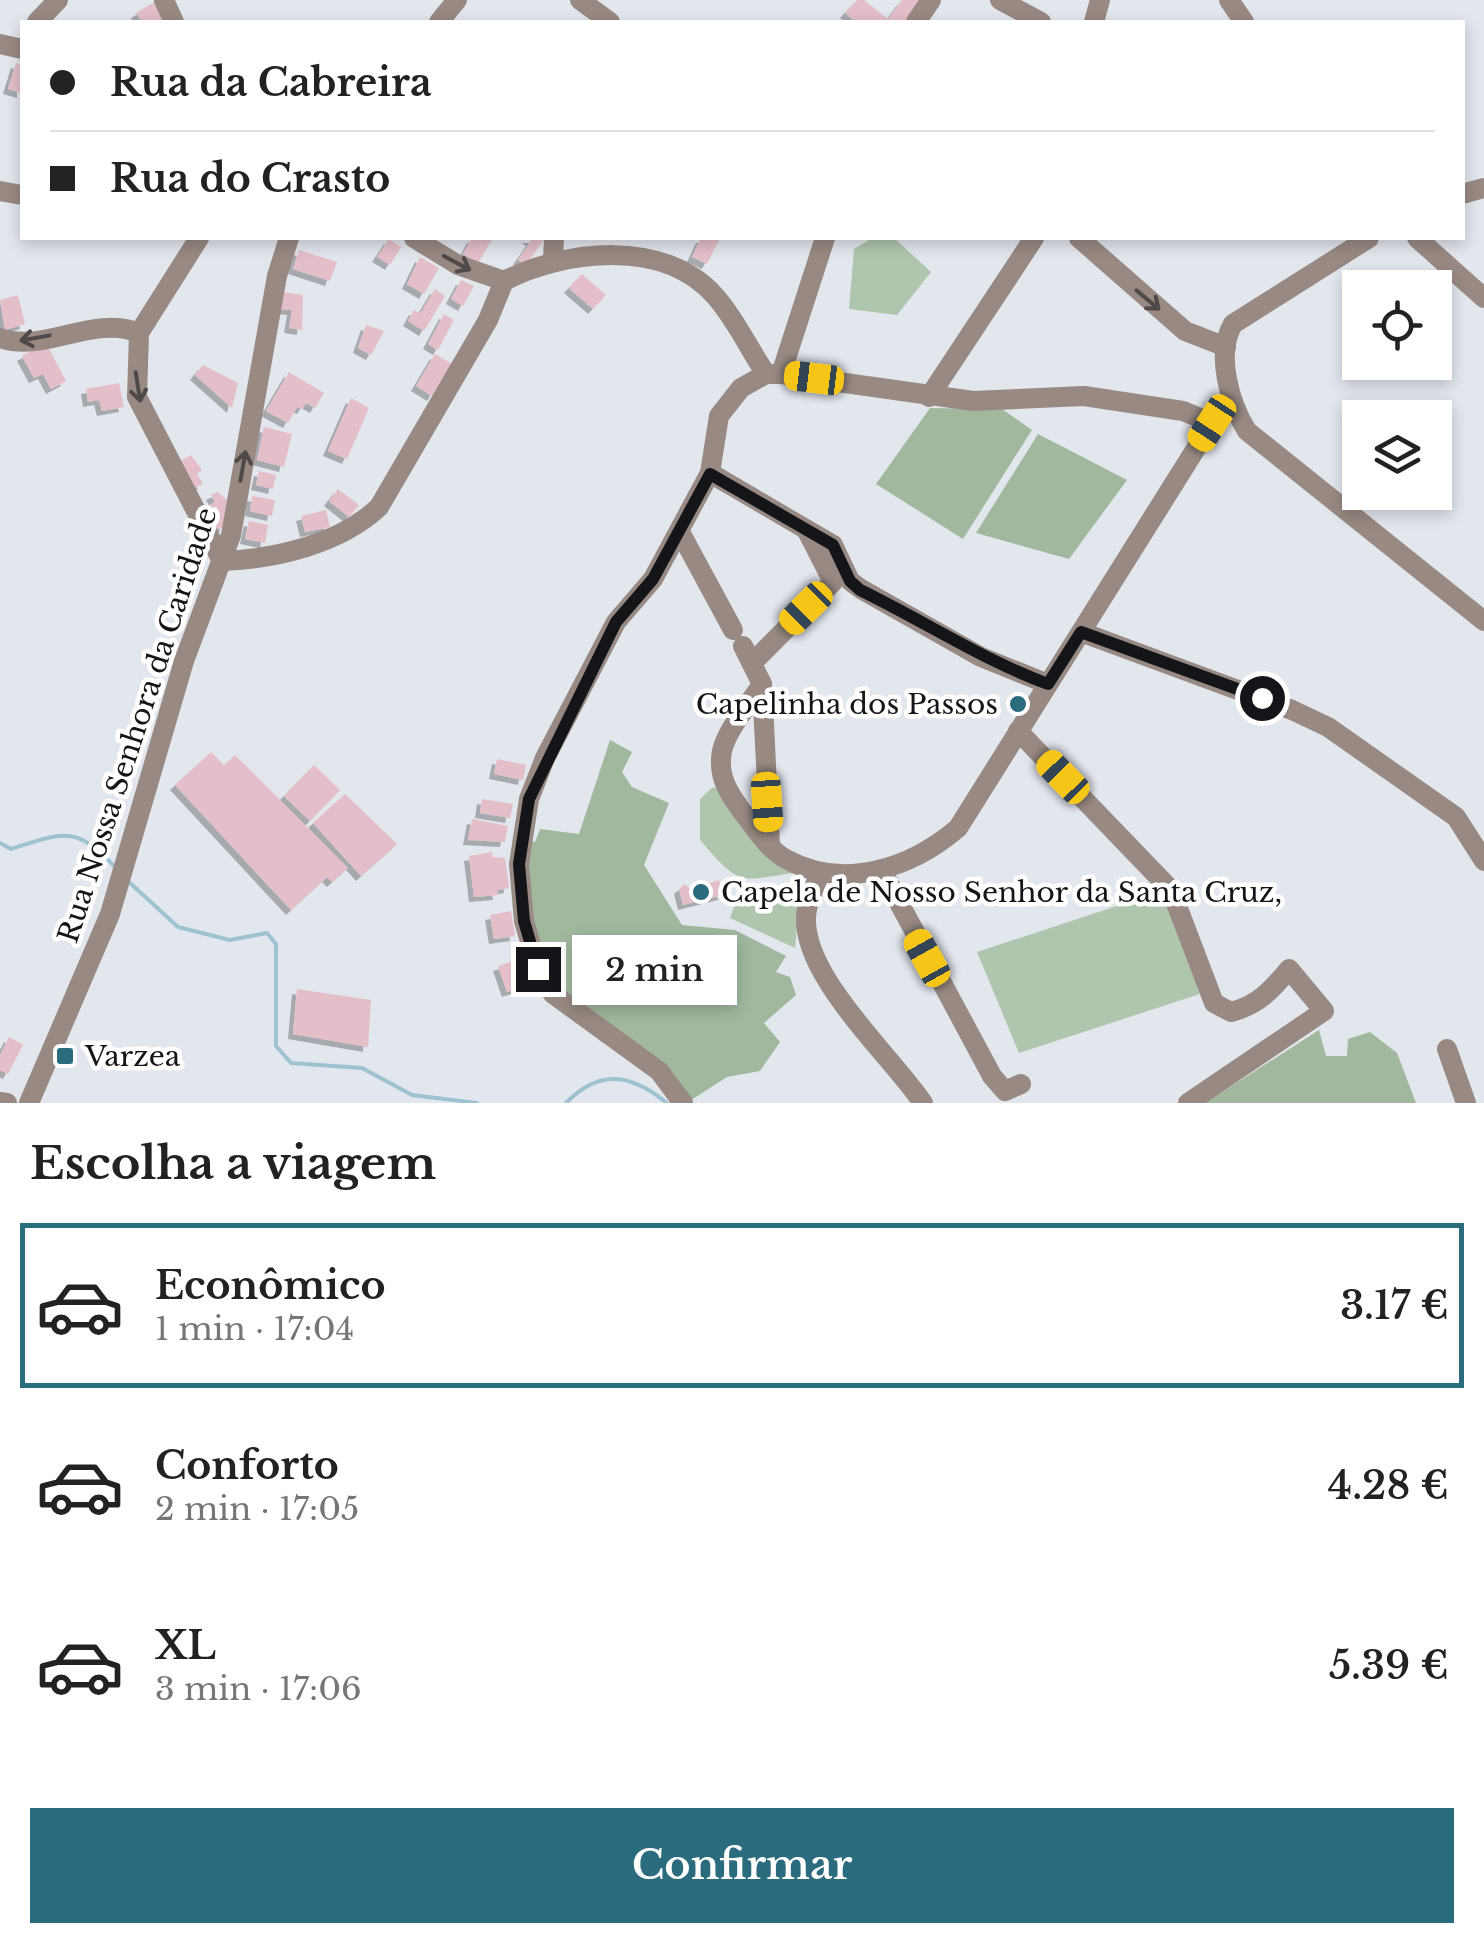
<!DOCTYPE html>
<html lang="pt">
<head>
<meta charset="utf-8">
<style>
	:root { --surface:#fff; --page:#f6f6f6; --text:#222; --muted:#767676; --line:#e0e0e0; --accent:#2a6b7e }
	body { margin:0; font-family:"Libre Baskerville",serif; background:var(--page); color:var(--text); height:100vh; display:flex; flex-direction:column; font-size:38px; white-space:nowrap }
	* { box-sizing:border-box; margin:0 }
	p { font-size:32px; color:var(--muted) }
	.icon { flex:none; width:55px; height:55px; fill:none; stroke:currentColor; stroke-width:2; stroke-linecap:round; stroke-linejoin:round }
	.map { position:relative; height:1103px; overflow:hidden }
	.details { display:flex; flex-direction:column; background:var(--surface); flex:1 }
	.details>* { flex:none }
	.hud { position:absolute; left:20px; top:20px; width:1445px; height:220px; border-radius:0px; box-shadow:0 5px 15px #0003; display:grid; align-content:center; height:220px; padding:0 30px; background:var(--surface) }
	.tools { position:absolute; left:1342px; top:270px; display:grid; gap:20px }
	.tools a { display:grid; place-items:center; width:110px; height:110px; border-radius:0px; background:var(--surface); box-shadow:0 5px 15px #0003; font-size:50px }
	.end { position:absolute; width:45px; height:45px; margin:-22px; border:12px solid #141518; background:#fff; box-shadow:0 0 0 5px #fff }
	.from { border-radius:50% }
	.bubble { position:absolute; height:70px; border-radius:0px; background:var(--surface); box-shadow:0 5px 15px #0003; font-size:32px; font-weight:600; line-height:70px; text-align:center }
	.car { position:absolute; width:30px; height:60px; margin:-30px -15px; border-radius:12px; box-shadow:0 0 8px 2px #0007; background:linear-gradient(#f5c518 24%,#345 0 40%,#f5c518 0 76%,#345 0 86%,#f5c518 0) }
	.hud b { display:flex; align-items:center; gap:35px; height:95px; font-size:38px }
	.hud b+b { border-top:2px solid var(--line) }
	.hud i { width:25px; height:25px; background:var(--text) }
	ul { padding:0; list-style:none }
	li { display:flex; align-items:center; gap:30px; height:165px; margin:0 20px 15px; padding:0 10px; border:5px solid transparent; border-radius:0px }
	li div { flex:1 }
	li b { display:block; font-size:38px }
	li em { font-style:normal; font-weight:600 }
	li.on { border-color:var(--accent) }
	li>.icon { width:90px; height:90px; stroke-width:1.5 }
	h2 { padding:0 30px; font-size:45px; line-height:120px }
	.cta { display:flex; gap:20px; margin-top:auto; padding:20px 30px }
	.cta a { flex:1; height:115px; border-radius:0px; background:var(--accent); color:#fff; font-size:40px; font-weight:600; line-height:115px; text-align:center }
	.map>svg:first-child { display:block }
</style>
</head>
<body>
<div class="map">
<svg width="1484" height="1103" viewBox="0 0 1484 1103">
	<defs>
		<filter id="shadow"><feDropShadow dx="-5" dy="5" stdDeviation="0" flood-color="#0004"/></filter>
	</defs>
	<rect width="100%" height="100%" fill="#e2e6ed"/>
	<g fill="#b0c5ae">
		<polygon points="872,238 894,238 931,272 897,315 849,309 854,249"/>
		<path d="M713,787L717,789L799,872C739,881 741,888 700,840V799Z"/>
		<polygon points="801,887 795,948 730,918 737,898 745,894"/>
		<polygon points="1162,891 1200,994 1019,1053 977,952"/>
	</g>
	<g fill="#a1b89f">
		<polygon points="930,408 1002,409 1032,430 963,539 876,484"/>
		<polygon points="1038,434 1127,480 1069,559 976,533"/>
		<path d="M610,740L632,752L622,772L632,787L669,803L644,865L682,925L735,930L786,956L776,972L790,977L796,995L764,1023L780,1042L760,1071L727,1077L688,1102C635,1057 543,997 526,927C520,902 527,867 527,841L535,842L540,829L579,834Z"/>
		<polygon points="1319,1030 1326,1056 1347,1056 1348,1039 1370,1032 1397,1053 1416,1103 1205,1103"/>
	</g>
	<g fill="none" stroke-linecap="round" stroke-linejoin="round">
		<g stroke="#9dc2d0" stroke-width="4">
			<path d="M0,843L11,849C64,832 76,825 116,868"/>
			<polyline points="129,882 178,927 230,940 267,933 276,944 276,1046 291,1063 362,1068 412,1095 477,1103"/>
			<path d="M566,1103C599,1069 630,1073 667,1103"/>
		</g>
	</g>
	<g fill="#e4bec9" filter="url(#shadow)">
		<polygon points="857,0 864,0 888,19 902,0 923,0 907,22 856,22 845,13"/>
		<polygon points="156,1 169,22 142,22 136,13"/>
		<polygon points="16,63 22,65 22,93 8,89"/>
		<polygon points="472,238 493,238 478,263 463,254"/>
		<polygon points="526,238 545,238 526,265 518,260 531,241"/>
		<polygon points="701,238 720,238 707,264 692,257"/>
		<polygon points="389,239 401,247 390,265 377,257"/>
		<polygon points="299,250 337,262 330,281 293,269"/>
		<polygon points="420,257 439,268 424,294 407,284"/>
		<polygon points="582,274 606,295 593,309 569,288"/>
		<polygon points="461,280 474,286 463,306 451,299"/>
		<polygon points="435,289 445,296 424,331 408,321 414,310 420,314"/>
		<polygon points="282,292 303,295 302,330 289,328 292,310 280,309"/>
		<polygon points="18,295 25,324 5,330 0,300"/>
		<polygon points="444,314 454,320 438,350 428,344"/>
		<polygon points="366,325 384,331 371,355 358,348"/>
		<polygon points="46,343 66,381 51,389 43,374 34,378 22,356"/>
		<polygon points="435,354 452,364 432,396 416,386"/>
		<polygon points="203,365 238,383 232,408 195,375"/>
		<polygon points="289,372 324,393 315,408 306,403 302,409 297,407 288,423 266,411"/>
		<polygon points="119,383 124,407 102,411 99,400 88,402 86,389"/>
		<polygon points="351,398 369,408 347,459 328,451"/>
		<polygon points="264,427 292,434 284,467 257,460"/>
		<polygon points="191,455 202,470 197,474 203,484 193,488 180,461"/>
		<polygon points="259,471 276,475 273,489 256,485"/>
		<polygon points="338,489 359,505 349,517 329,501"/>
		<polygon points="218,492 230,503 224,528 213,529 204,508 215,502 211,495"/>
		<polygon points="252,496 275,500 272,516 250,511"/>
		<polygon points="326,510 330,527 305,532 301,516"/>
		<polygon points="249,521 268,525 265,543 245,539"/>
		<polygon points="211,752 224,765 235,755 348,868 332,882 327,877 291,910 175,785"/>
		<polygon points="497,759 526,765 523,780 494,774"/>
		<polygon points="314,765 340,790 310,821 284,796"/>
		<polygon points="345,794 397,844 361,876 313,823"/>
		<polygon points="482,799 513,804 510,818 480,813"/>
		<polygon points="472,819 508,826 505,842 468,840"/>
		<polygon points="492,852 493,857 505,858 509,888 497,890 498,895 474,897 469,856"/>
		<polygon points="719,880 723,895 683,905 679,889 685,884 690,889"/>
		<polygon points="511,911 515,936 494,939 490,915"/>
		<polygon points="519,959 528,985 507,992 498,966"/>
		<polygon points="297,989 371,1000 368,1047 293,1034"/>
		<polygon points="9,1037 23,1045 8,1074 0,1070 0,1055"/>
	</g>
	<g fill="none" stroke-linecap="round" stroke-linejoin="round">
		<g stroke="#988a83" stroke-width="20">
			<polyline points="164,0 174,22"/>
			<polyline points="580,0 610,22"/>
			<polyline points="1000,0 1041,22"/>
			<polyline points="1229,0 1244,22"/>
			<polyline points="37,22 58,0"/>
			<polyline points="439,22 457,0"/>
			<polyline points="916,22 931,0"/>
			<polyline points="1094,22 1100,0"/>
			<polyline points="0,44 22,49"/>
			<polyline points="0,191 22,195"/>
			<polyline points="1462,194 1484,188"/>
			<polyline points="199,238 139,333 137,397 222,561"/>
			<path d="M414,238L458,265L504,281C565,250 664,238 715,296C735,318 749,349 766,374"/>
			<polyline points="1079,238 1185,331 1226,347"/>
			<path d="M1369,238L1233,324C1215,354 1230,404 1247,431L1484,621"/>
			<polyline points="1417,238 1484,298"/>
			<polyline points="553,260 554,238"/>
			<path d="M0,338C44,354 93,314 139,333"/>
			<polyline points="781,374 825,238"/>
			<polyline points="929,397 1034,238"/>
			<polyline points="710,473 833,545 850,581 861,589 981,657 1048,684"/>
			<polyline points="680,532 733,630"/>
			<path d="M222,561C275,559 340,544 379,507L488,320L504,281"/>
			<polyline points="1081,632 1292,710 1328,727 1456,817 1484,861"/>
			<polyline points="743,646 762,684 770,845"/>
			<polyline points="753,662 833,582 806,529"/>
			<path d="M762,684C750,703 727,729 722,751C717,777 729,794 744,814C756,829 769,850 786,859C844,891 911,868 958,828L1212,423L1232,408"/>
			<path d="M1018,731L1171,890L1214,1003L1231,1012C1258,1005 1272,990 1289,969L1324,1011L1188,1103"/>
			<polyline points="882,871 992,1076 1005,1091 1021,1084"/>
			<path d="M820,872C816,884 810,896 807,909C795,970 890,1054 923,1103"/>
			<polyline points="1447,1049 1466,1103"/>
			<polyline points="0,1102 7,1103"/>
			<polyline points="29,1103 110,914 184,661 231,535 277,276 289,238"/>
			<polyline points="683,1103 659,1071 553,994 538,969 524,921 519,864 529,799 545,758 616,622 653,579 710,473 719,416 741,388 766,374 781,374 973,401 1084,396 1183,411 1212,423"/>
		</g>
	</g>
	<defs><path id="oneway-shaft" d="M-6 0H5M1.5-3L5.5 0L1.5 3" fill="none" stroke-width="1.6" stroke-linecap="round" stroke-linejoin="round" transform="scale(2.5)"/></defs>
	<g stroke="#4f4a48">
		<use href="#oneway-shaft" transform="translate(457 263) rotate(28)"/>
		<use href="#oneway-shaft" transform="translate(1148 300) rotate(40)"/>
		<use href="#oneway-shaft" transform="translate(35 338) rotate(170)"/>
		<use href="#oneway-shaft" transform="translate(138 387) rotate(81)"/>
		<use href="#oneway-shaft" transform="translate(243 466) rotate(-80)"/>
	</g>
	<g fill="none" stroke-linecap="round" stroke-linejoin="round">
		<path stroke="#141518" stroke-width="12" d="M538,969L524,921L519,864L529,799L616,622L653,579L710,474L833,545L850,581L860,590C924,621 981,659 1048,684L1081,632L1262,698"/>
	</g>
	<g fill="#2a6b7e" stroke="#fff" stroke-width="4">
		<circle cx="1018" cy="704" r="10"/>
		<circle cx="701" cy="892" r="10"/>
		<rect x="55" y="1046" width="20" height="20" rx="5"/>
	</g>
	<g text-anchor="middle" stroke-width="9" stroke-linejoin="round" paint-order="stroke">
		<g font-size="28" fill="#141518" stroke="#fff" text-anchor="start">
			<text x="998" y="714" text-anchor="end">Capelinha dos Passos</text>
			<text x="721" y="902">Capela de Nosso Senhor da Santa Cruz,</text>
			<text x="85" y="1066">Varzea</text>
		</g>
		<g font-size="28" fill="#141518" stroke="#fff">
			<text transform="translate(137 725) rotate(-72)" y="10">Rua Nossa Senhora da Caridade</text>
		</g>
	</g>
</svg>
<div class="tools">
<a><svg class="icon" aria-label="locate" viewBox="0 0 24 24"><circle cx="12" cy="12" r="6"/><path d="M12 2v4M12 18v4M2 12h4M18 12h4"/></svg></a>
<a><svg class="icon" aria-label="layers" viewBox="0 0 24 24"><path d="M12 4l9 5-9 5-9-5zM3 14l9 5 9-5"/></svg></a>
</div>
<i class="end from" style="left:1262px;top:698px"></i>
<i class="end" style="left:538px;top:969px"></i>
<div class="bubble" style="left:572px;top:935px;width:165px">2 min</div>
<i class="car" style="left:814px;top:378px;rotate:277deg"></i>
<i class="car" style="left:1212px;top:423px;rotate:213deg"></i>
<i class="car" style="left:806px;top:608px;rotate:225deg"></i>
<i class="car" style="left:1063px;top:777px;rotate:316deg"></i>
<i class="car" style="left:767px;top:802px;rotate:176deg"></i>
<i class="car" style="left:927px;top:958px;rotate:331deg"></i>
<div class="hud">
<b><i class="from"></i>Rua da Cabreira</b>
<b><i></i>Rua do Crasto</b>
</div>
</div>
<section class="details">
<h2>Escolha a viagem</h2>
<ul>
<li class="on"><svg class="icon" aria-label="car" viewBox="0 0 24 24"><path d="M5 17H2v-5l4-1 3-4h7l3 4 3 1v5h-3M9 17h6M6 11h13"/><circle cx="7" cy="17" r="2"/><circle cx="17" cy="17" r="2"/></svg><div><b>Econômico</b><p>1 min · 17:04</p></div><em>3.17 €</em></li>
<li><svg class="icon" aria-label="car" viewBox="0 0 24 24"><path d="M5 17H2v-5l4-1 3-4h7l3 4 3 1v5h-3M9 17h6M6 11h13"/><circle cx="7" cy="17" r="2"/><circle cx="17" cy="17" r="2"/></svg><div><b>Conforto</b><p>2 min · 17:05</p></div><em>4.28 €</em></li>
<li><svg class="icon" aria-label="car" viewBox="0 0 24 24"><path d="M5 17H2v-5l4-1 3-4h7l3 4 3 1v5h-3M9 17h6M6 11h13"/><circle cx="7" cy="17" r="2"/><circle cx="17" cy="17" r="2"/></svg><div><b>XL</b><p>3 min · 17:06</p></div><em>5.39 €</em></li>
</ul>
<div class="cta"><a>Confirmar</a></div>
</section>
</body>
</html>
